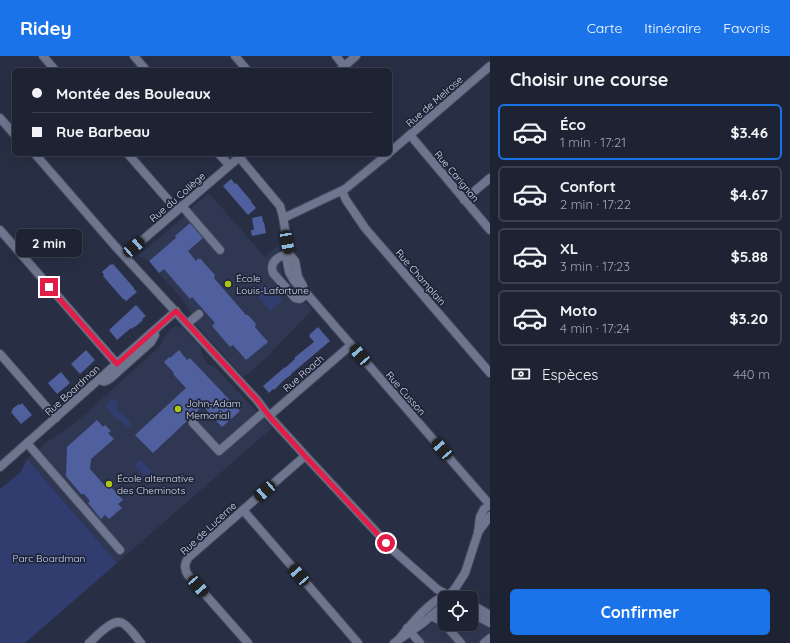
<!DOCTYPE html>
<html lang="fr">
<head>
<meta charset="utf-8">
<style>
	:root { --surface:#1e2333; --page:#2b2f3f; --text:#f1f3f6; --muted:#a1a4ac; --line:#3c404e; --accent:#1a73e8 }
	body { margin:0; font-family:Quicksand,sans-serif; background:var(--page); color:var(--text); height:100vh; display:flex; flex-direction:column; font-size:15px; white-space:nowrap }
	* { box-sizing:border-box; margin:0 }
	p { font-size:13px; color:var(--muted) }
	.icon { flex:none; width:22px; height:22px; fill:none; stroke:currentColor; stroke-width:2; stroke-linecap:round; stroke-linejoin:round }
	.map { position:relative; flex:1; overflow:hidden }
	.panel { display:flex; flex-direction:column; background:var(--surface); width:300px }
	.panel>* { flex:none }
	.banner { position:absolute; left:12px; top:12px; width:380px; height:88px; border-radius:6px; box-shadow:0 4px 16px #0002,0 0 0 1px var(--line); display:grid; align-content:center; height:88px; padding:0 20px; background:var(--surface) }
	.tools { position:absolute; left:438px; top:535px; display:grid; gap:8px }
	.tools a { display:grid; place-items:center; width:40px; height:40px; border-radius:6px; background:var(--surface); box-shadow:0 4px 16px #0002,0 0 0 1px var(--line); font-size:20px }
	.end { position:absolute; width:18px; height:18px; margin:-9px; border:5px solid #e11d48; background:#fff; box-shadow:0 0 0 2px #fff }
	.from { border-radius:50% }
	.bubble { position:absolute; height:28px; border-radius:6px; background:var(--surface); box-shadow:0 4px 16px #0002,0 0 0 1px var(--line); font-size:13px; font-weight:800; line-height:28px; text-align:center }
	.car { position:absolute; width:12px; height:24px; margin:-12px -6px; border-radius:5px; box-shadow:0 0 3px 1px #0007; background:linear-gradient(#222 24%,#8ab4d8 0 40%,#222 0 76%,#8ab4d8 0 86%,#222 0) }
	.banner b { display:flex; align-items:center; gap:14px; height:38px; font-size:15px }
	.banner b+b { border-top:1px solid var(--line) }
	.banner i { width:10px; height:10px; background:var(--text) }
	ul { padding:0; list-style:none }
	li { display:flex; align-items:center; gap:12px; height:56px; margin:0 8px 6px; padding:0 12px; border:2px solid var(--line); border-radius:6px }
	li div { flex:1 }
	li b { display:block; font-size:15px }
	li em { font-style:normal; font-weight:800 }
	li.selected { border-color:var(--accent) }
	li>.icon { width:36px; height:36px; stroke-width:1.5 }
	h2 { padding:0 20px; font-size:18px; line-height:48px }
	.pay { display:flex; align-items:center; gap:10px; height:44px; padding:0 20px; font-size:15px }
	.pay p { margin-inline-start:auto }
	.cta { display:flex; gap:8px; margin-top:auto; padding:8px 20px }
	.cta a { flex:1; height:46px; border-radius:6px; background:var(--accent); color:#fff; font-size:16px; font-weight:800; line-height:46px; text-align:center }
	header { display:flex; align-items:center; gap:24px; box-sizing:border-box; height:56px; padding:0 20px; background:var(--accent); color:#fff }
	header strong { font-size:19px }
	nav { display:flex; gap:22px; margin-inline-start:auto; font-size:14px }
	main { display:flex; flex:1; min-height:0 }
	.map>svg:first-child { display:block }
</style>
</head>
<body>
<header>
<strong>Ridey</strong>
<nav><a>Carte</a><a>Itinéraire</a><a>Favoris</a></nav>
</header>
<main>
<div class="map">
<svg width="490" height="587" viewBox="0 0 490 587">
	<rect width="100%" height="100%" fill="#282f44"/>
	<g fill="#2f3752">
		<polygon points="209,137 265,201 279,189 280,207 282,217 284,222 289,230 292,231 312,254 264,304 244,321 189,261 191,257 186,248 149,205 138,200 185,160 183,159"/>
		<polygon points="176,269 183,273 201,292 201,297 203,301 208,308 215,311 272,372 117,507 27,403 43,389 68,372 83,360 159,291 167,277"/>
		<polygon points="445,555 445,568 471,568 471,562 490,573 490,587 410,587"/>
	</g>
	<g fill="#303d6e">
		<polygon points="260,231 271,231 283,244 270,255 254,236"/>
		<polygon points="113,342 118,347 117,353 131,367 131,370 129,371 127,371 120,364 117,364 107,352 107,348"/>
		<polygon points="27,403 117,507 25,587 0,587 0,433 21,416"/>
		<polygon points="141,404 157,421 150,427 135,410 136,408"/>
	</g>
	<g fill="#50609e">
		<polygon points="231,123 235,128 236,127 252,146 251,146 256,152 248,159 223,130"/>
		<polygon points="262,160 263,166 264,166 266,177 252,180 251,174 254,174 252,162"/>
		<polygon points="190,167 203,182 188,195 196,205 198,202 199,203 201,203 204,207 215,219 214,222 246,259 248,259 256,268 255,271 268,286 246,304 233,289 230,291 212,270 215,267 192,241 190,243 164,213 159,217 149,205 176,182 175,180"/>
		<polygon points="111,208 112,209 113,208 134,232 134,233 137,236 126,245 124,243 123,243 103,220 104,219 102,216"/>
		<polygon points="136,249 146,260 142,263 143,264 135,271 135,270 132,273 131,272 117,284 109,274"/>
		<polygon points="318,271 330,285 291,318 291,319 285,323 274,334 273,333 269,337 263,330 285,311 285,312 295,303 294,302 314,286 309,280 310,279 310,278"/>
		<polygon points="86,294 95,304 80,318 71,308"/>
		<polygon points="179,294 187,304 190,302 240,355 222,371 203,350 153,397 135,379 186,332 173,318 174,317 164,306 169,301 170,302"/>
		<polygon points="61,316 70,327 57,338 48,327"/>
		<polygon points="22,347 32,359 21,368 11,356 13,354 12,353 19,348 20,349"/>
		<polygon points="97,364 103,371 105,369 111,375 108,377 114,383 91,403 90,413 106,431 109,429 123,444 118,448 122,452 109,463 105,459 101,463 88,447 90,445 84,438 81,438 66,420 67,391"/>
	</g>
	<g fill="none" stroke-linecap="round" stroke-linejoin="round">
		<g stroke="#454a5c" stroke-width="10">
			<g id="minor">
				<polyline points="43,0 55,14"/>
				<polyline points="134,0 146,14"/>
				<polyline points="235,0 247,14"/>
				<polyline points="336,0 344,10"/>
				<polyline points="340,14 356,0"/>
				<polyline points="0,62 14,78"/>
				<polyline points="410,79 490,174"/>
				<polyline points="390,96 490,10"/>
				<polyline points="35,98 115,190 257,344 269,360 312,407 394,495 437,533 449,540 455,542"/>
				<polyline points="128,98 177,154"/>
				<polyline points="219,98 229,109"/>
				<polyline points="239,101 280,150 283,161 289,198 287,205 289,216 293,223 296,227 307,238 490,449"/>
				<polyline points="342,135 346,144 365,172 490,317"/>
				<polyline points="464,144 490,122"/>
				<polyline points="182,150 220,194"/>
				<polyline points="283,161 288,160 345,133 388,98"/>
				<polyline points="0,174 117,308"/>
				<path d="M289,198C279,200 269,205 273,217L295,242L300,243L307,238"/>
				<polyline points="289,198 295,205 298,221 303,230"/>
				<polyline points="125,199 243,98"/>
				<polyline points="187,268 199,258"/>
				<polyline points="0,298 56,362"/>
				<path d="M100,323C104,328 109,324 113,320L151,286L155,279L154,275"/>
				<polyline points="269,360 351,289"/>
				<polyline points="193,367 219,395 265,355"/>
				<polyline points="27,387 120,494"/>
				<polyline points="0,411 176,255"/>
				<polyline points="243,454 358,587"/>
				<polyline points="478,476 490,460"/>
				<polyline points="447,542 456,531 465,517 478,477 480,461 484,453 490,449"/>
				<polyline points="471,548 490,559"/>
				<polyline points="471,557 490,567"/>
				<polyline points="432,559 435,562 442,565 461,587"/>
				<polyline points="407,572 420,587"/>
				<path d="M399,583C410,570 422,554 437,544C440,542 445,541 449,540"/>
				<path d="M89,587C97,580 114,560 124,568C131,573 136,581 141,587"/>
				<path d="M248,587L188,519C184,513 184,507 189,501L305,400"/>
				<polyline points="394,587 423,567 444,549 445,547"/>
				<polyline points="484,587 490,582"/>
			</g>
		</g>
		<use href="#minor" stroke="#6e768f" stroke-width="8"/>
	</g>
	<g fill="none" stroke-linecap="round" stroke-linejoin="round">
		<polyline stroke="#e11d48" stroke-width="5" points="49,231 117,308 176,255 257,344 269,360 305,400 386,487"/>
	</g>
	<g fill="#aac716" stroke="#1f2539" stroke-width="1.5">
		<circle cx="228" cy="228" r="4"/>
		<circle cx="178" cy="353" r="4"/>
		<circle cx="109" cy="428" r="4"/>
	</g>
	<g text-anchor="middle" stroke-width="3.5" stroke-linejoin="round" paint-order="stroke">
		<g font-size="10" fill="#d9deec" stroke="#1f2539">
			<text transform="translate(434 45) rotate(-41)" y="4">Rue de Melrose</text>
			<text transform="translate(457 120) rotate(50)" y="4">Rue Carignan</text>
			<text transform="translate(177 141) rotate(-41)" y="4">Rue du Collège</text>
			<text transform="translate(421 221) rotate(49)" y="4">Rue Champlain</text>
			<text transform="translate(303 317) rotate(-41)" y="4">Rue Roach</text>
			<text transform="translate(72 334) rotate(-42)" y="4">Rue Boardman</text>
			<text transform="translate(406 337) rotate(49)" y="4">Rue Cusson</text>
			<text transform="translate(208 472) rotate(-43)" y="4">Rue de Lucerne</text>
		</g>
		<g font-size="10" fill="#d9deec" stroke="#1f2539" text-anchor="start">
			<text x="236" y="226">École<tspan x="236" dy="12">Louis-Lafortune</tspan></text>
			<text x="186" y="351">John-Adam<tspan x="186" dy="12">Memorial</tspan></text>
			<text x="117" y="426">École alternative<tspan x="117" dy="12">des Cheminots</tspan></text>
		</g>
		<g font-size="10" fill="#ccd8fc" stroke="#1f2539">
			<text x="49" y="506">Parc Boardman</text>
		</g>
	</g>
</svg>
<div class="tools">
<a><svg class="icon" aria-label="locate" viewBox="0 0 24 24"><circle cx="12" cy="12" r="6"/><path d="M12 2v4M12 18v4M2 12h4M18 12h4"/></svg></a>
</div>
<i class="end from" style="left:386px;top:487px"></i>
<i class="end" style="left:49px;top:231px"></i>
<div class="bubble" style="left:16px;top:173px;width:66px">2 min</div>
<i class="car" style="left:287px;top:186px;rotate:170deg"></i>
<i class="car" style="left:134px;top:191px;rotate:49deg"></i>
<i class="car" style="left:360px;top:299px;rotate:319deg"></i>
<i class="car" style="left:442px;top:393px;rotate:319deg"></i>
<i class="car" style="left:265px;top:435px;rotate:229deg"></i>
<i class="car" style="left:299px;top:519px;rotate:319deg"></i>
<i class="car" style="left:198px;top:530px;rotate:139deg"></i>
<div class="banner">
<b><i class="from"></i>Montée des Bouleaux</b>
<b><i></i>Rue Barbeau</b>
</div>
</div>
<section class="panel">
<h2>Choisir une course</h2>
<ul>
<li class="selected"><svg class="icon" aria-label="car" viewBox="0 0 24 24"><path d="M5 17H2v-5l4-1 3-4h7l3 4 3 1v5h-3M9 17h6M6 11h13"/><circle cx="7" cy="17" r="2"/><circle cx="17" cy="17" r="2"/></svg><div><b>Éco</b><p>1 min · 17:21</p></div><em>$3.46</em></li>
<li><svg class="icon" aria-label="car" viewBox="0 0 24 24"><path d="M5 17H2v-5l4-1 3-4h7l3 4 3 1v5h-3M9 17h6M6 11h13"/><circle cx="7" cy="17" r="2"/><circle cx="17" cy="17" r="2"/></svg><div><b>Confort</b><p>2 min · 17:22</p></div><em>$4.67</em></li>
<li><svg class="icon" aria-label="car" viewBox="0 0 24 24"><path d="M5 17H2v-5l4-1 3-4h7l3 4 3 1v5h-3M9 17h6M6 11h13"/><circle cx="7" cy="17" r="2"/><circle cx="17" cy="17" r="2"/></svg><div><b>XL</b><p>3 min · 17:23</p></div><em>$5.88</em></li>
<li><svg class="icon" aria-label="car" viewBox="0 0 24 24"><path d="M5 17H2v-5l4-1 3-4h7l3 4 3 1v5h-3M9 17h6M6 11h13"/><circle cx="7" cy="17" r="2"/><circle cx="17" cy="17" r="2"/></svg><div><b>Moto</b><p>4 min · 17:24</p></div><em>$3.20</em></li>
</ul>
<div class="pay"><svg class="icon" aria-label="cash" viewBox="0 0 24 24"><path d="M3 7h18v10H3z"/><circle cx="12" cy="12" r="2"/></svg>Espèces<p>440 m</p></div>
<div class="cta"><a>Confirmer</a></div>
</section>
</main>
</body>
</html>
